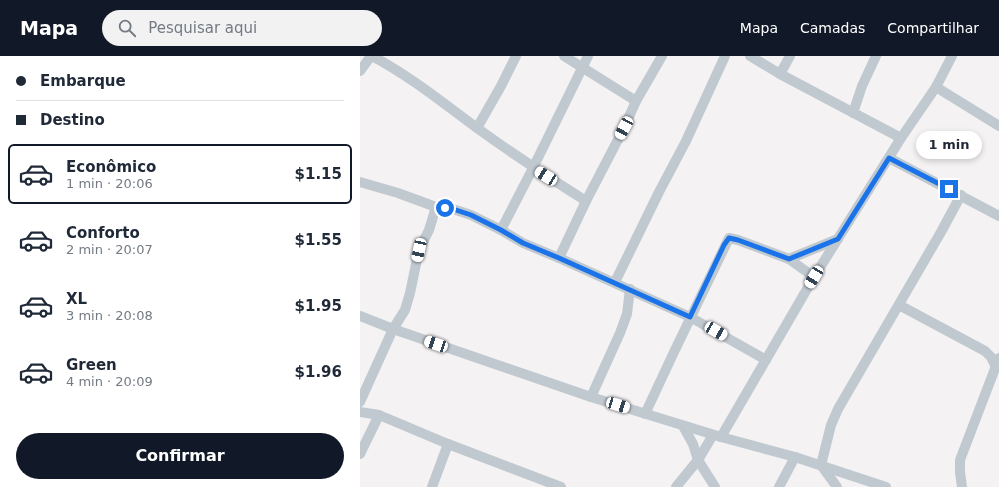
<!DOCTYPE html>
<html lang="pt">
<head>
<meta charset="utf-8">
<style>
	:root { --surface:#fff; --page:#f2f2f3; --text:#1f2937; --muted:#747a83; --line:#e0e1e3; --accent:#111827 }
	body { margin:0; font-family:"DejaVu Sans",sans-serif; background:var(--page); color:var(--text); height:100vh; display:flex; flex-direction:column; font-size:15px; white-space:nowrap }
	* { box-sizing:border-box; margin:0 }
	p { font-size:13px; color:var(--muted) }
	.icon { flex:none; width:22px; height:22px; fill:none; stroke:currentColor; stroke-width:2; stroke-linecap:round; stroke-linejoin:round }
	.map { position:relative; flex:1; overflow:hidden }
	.details { display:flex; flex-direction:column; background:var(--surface); width:360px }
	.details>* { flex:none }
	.top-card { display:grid; align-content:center; height:88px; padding:0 16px; background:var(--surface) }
	.end { position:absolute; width:18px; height:18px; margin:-9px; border:5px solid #1a73e8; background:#fff; box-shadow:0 0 0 2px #fff }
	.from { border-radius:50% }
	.bubble { position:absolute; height:28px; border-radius:14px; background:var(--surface); box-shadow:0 2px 6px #0003; font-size:13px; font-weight:700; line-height:28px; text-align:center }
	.car { position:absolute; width:12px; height:24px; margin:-12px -6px; border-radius:5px; box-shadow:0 0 3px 1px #0007; background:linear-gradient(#fff 24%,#345 0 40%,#fff 0 76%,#345 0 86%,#fff 0) }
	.top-card b { display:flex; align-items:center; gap:14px; height:38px; font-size:15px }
	.top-card b+b { border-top:1px solid var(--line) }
	.top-card i { width:10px; height:10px; background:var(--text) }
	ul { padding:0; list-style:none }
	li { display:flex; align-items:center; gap:12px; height:60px; margin:0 8px 6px; padding:0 8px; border:2px solid transparent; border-radius:6px }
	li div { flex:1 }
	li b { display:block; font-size:15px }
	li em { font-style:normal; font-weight:700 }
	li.on { border-color:var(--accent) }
	li>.icon { width:36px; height:36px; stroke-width:1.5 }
	.action { display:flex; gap:8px; margin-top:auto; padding:8px 16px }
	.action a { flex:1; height:46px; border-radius:24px; background:var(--accent); color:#fff; font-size:16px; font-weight:700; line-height:46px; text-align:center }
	header { display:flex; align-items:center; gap:24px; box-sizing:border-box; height:56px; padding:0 20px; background:var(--accent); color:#fff }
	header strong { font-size:19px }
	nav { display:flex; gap:22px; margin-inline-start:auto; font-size:14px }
	.search { width:280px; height:36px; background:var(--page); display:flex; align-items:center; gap:10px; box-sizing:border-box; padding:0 14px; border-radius:22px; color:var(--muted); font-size:15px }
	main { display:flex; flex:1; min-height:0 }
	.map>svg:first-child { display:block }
</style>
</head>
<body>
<header>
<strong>Mapa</strong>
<div class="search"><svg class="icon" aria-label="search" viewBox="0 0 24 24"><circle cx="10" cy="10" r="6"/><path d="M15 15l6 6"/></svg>Pesquisar aqui</div>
<nav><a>Mapa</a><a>Camadas</a><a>Compartilhar</a></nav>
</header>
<main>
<section class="details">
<div class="top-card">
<b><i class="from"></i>Embarque</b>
<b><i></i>Destino</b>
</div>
<ul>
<li class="on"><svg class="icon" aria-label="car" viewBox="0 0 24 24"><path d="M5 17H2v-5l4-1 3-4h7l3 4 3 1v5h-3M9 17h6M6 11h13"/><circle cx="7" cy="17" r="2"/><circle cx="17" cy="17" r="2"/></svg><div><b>Econômico</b><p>1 min · 20:06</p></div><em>$1.15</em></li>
<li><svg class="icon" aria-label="car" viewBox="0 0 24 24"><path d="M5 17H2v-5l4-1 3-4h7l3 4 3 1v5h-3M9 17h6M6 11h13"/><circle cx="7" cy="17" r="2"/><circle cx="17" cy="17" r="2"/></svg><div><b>Conforto</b><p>2 min · 20:07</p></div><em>$1.55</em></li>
<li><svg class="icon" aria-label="car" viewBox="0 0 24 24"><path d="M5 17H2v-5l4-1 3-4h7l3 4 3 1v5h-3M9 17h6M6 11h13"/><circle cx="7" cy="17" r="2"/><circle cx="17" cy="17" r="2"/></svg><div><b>XL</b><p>3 min · 20:08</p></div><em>$1.95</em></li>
<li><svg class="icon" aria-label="car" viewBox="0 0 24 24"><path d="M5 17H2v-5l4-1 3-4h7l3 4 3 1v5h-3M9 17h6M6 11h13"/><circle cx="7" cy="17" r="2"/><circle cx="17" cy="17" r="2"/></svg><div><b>Green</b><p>4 min · 20:09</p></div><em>$1.96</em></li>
</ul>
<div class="action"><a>Confirmar</a></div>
</section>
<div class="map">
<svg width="639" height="431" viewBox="0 0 639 431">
	<rect width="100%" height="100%" fill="#f4f2f2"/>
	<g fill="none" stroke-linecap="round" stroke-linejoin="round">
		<g stroke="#c1c9d0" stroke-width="10">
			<path d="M12,0C50,20 83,47 117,72C153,98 189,122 226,145"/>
			<polyline points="204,0 276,45"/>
			<polyline points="390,0 420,18 541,82"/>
			<polyline points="0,15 11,0"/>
			<polyline points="420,18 430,0"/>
			<polyline points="576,31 639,70"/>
			<polyline points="493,57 502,30 516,0"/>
			<polyline points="117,72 141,30 156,0"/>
			<polyline points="529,102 639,160"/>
			<polyline points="0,126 38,137 76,151 93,153 111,159 141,174 163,187 199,202 330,261 406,304"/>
			<polyline points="141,174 173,112 228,0"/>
			<polyline points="199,202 226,145 264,72 276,45 302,0"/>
			<polyline points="429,203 478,183"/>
			<polyline points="255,226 299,136 326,85 365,0"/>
			<polyline points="539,249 625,295 631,301 636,311"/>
			<polyline points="0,260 33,273 231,341 361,381 435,401 526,431"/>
			<polyline points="231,341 260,277 267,258 270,233"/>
			<polyline points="0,346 33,273 45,254 50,237 59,194 69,174 76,151"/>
			<polyline points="0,356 19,359 31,364 88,388 201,431"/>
			<polyline points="285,358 314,296 369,182 378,184 429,203 454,221"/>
			<polyline points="323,370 333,388 338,404 355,431"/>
			<polyline points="361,381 454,221 541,82 576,31 592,0"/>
			<polyline points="0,398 19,359"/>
			<polyline points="72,431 88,388"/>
			<polyline points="316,431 338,404 353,379"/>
			<polyline points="419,431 435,401"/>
			<polyline points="477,431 461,409 471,369 478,353 581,176 601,139"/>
			<polyline points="602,431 600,416 600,404 639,302"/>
		</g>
	</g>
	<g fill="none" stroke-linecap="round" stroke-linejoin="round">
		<polyline stroke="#1a73e8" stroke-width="5" points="85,152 93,153 111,159 141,174 163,187 199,202 330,261 364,189 369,182 378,184 429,203 478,183 529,102 589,133"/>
	</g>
</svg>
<i class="end from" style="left:85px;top:152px"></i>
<i class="end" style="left:589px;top:133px"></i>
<div class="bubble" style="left:556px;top:75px;width:66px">1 min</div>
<i class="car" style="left:264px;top:72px;rotate:208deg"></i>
<i class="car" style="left:186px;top:120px;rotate:302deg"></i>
<i class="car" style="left:59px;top:194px;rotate:192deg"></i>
<i class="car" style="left:454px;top:221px;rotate:211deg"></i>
<i class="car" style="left:356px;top:275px;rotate:120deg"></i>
<i class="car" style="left:76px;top:288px;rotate:289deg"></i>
<i class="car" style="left:258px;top:349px;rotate:107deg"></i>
</div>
</main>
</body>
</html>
